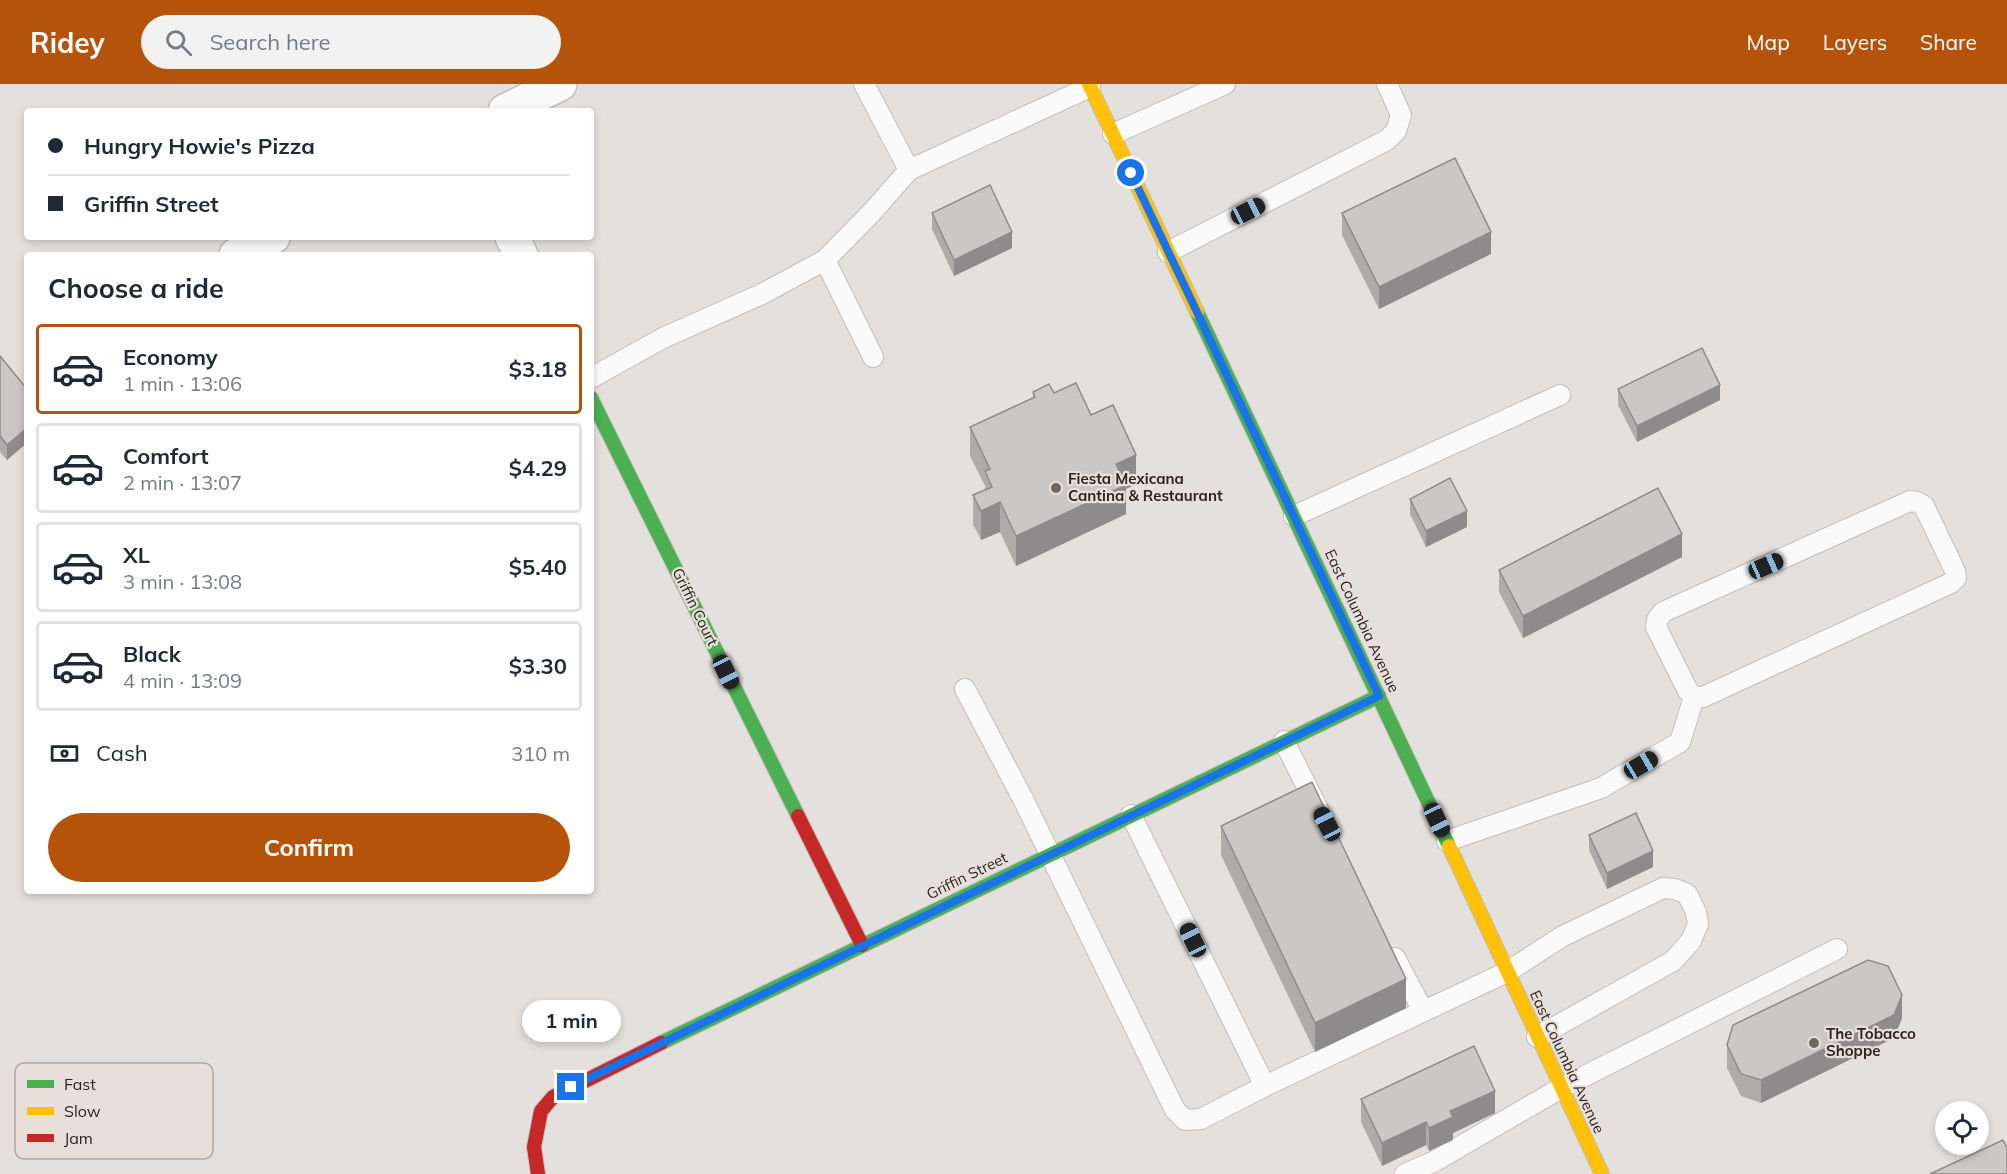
<!DOCTYPE html>
<html lang="en">
<head>
<meta charset="utf-8">
<style>
	:root { --surface:#fff; --page:#f2f2f3; --text:#1f2937; --muted:#747a83; --line:#e0e1e3; --accent:#b45309 }
	body { margin:0; font-family:Mulish,sans-serif; background:var(--page); color:var(--text); height:100vh; display:flex; flex-direction:column; font-size:22px; white-space:nowrap }
	* { box-sizing:border-box; margin:0 }
	p { font-size:20px; color:var(--muted) }
	.icon { flex:none; width:33px; height:33px; fill:none; stroke:currentColor; stroke-width:2; stroke-linecap:round; stroke-linejoin:round }
	.map { position:relative; flex:1; overflow:hidden }
	.side { position:absolute; left:24px; top:168px; width:570px; height:642px; display:flex; flex-direction:column; background:var(--surface); border-radius:6px; box-shadow:0 3px 9px #0003 }
	.side>* { flex:none }
	.top-card { position:absolute; left:24px; top:24px; width:570px; height:132px; border-radius:6px; box-shadow:0 3px 9px #0003; display:grid; align-content:center; height:132px; padding:0 24px; background:var(--surface) }
	.controls { position:absolute; left:1935px; top:1017px; display:grid; gap:12px }
	.controls a { display:grid; place-items:center; width:54px; height:54px; border-radius:50%; background:var(--surface); box-shadow:0 3px 9px #0003; font-size:30px }
	.end { position:absolute; width:27px; height:27px; margin:-14px; border:8px solid #1a73e8; background:#fff; box-shadow:0 0 0 3px #fff }
	.from { border-radius:50% }
	.bubble { position:absolute; height:42px; border-radius:21px; background:var(--surface); box-shadow:0 3px 9px #0003; font-size:20px; font-weight:700; line-height:42px; text-align:center }
	.car { position:absolute; width:18px; height:36px; margin:-18px -9px; border-radius:8px; box-shadow:0 0 4px 2px #0007; background:linear-gradient(#222 24%,#8ab4d8 0 40%,#222 0 76%,#8ab4d8 0 86%,#222 0) }
	.top-card b { display:flex; align-items:center; gap:21px; height:57px; font-size:22px }
	.top-card b+b { border-top:2px solid var(--line) }
	.top-card i { width:15px; height:15px; background:var(--text) }
	ul { padding:0; list-style:none }
	li { display:flex; align-items:center; gap:18px; height:90px; margin:0 12px 9px; padding:0 12px; border:3px solid var(--line); border-radius:6px }
	li div { flex:1 }
	li b { display:block; font-size:22px }
	li em { font-style:normal; font-weight:700 }
	li.current { border-color:var(--accent) }
	li>.icon { width:54px; height:54px; stroke-width:1.5 }
	h2 { padding:0 24px; font-size:27px; line-height:72px }
	.pay { display:flex; align-items:center; gap:15px; height:66px; padding:0 24px; font-size:22px }
	.pay p { margin-inline-start:auto }
	.action { display:flex; gap:12px; margin-top:auto; padding:12px 24px }
	.action a { flex:1; height:69px; border-radius:36px; background:var(--accent); color:#fff; font-size:24px; font-weight:700; line-height:69px; text-align:center }
	header { display:flex; align-items:center; gap:36px; box-sizing:border-box; height:84px; padding:0 30px; background:var(--accent); color:#fff }
	header strong { font-size:28px }
	nav { display:flex; gap:33px; margin-inline-start:auto; font-size:21px }
	.search { width:420px; height:54px; background:var(--page); display:flex; align-items:center; gap:15px; box-sizing:border-box; padding:0 21px; border-radius:33px; color:var(--muted); font-size:22px }
	.map>svg:first-child { display:block }
</style>
</head>
<body>
<header>
<strong>Ridey</strong>
<div class="search"><svg class="icon" aria-label="search" viewBox="0 0 24 24"><circle cx="10" cy="10" r="6"/><path d="M15 15l6 6"/></svg>Search here</div>
<nav><a>Map</a><a>Layers</a><a>Share</a></nav>
</header>
<div class="map">
<svg width="2007" height="1090" viewBox="0 0 2007 1090">
	<rect width="100%" height="100%" fill="#e4e0de"/>
	<g fill="none" stroke-linecap="round" stroke-linejoin="round">
		<g stroke="#c1bebc" stroke-width="22">
			<g id="lane">
				<polyline points="864,0 909,86 1090,3"/>
				<polyline points="1113,50 1225,0"/>
				<polyline points="1168,168 1387,56 1396,47 1401,31 1387,0"/>
				<polyline points="825,176 873,273"/>
				<polyline points="591,294 663,254 762,210 825,176 873,127 909,86"/>
				<polyline points="1294,432 1560,311"/>
				<polyline points="965,605 1023,715 1175,1026 1185,1036 1201,1035 1265,1002 1507,888 1563,852 1663,804 1675,805 1687,810 1696,828 1698,840 1691,857 1673,877 1537,953"/>
				<polyline points="1284,657 1318,725"/>
				<polyline points="1131,731 1265,1002"/>
				<polyline points="1447,757 1601,704 1680,658 1694,613 1703,613 1951,499 1956,494 1955,487 1924,422 1917,418 1910,417 1663,528 1657,536 1656,543 1688,607 1694,613"/>
				<polyline points="1395,874 1423,927"/>
				<polyline points="1405,1090 1435,1077 1561,1004 1837,865"/>
			</g>
		</g>
		<g stroke="#c1bebc" stroke-width="36">
			<g id="street">
				<polyline points="505,27 560,0"/>
				<polyline points="512,153 521,171"/>
				<polyline points="236,171 273,153"/>
			</g>
		</g>
		<g stroke="#c1bebc" stroke-width="16">
			<g id="fast">
				<polyline points="1197,228 1449,762"/>
				<polyline points="591,314 798,732"/>
				<polyline points="661,959 1379,612"/>
			</g>
		</g>
		<g stroke="#c1bebc" stroke-width="16">
			<g id="slow">
				<polyline points="1089,0 1197,228"/>
				<polyline points="1449,762 1602,1090"/>
			</g>
		</g>
		<g stroke="#c1bebc" stroke-width="16">
			<g id="jam">
				<polyline points="798,732 862,861"/>
				<polyline points="538,1090 534,1063 541,1027 553,1013 661,959"/>
			</g>
		</g>
		<use href="#lane" stroke="#fbfafa" stroke-width="20"/>
		<use href="#street" stroke="#fbfafa" stroke-width="33"/>
		<use href="#fast" stroke="#4caf50" stroke-width="14"/>
		<use href="#slow" stroke="#ffc107" stroke-width="14"/>
		<use href="#jam" stroke="#c62828" stroke-width="14"/>
	</g>
	<g fill="#aeabab">
		<polygon points="932,129 1012,164 954,192 932,145"/>
		<polygon points="1342,129 1491,170 1379,225 1342,151"/>
		<polygon points="0,272 27,305 7,376 0,368"/>
		<polygon points="1618,305 1720,316 1637,358 1618,321"/>
		<polygon points="1033,308 1054,309 1091,331 1136,400 1126,405 1126,430 1016,482 1000,448 981,456 973,440 973,411 985,406 985,402 970,372 970,343 1033,314"/>
		<polygon points="1410,415 1467,443 1426,463 1410,430"/>
		<polygon points="1682,473 1523,554 1499,508 1499,486"/>
		<polygon points="1221,742 1406,924 1315,968 1221,771"/>
		<polygon points="1589,751 1653,783 1607,805 1589,766"/>
		<polygon points="1902,934 1894,954 1761,1019 1741,1012 1727,984 1727,961"/>
		<polygon points="1361,1015 1495,1029 1453,1049 1453,1056 1429,1067 1426,1061 1382,1082 1361,1038"/>
	</g>
	<g fill="#8d8b8b">
		<polygon points="1012,148 1012,164 954,192 954,176"/>
		<polygon points="1491,148 1491,170 1379,225 1379,203"/>
		<polygon points="1720,301 1720,316 1637,358 1637,342"/>
		<polygon points="27,344 27,359 7,376 7,361"/>
		<polygon points="1136,371 1136,400 1126,405 1126,430 1016,482 1016,452 1116,380"/>
		<polygon points="1000,418 1000,448 981,456 981,427"/>
		<polygon points="1467,427 1467,443 1426,463 1426,447"/>
		<polygon points="1682,450 1682,473 1523,554 1523,532"/>
		<polygon points="1653,767 1653,783 1607,805 1607,789"/>
		<polygon points="1406,895 1406,924 1315,968 1315,939"/>
		<polygon points="1902,911 1902,934 1894,954 1761,1019 1761,996"/>
		<polygon points="1495,1007 1495,1029 1453,1049 1453,1056 1429,1067 1429,1044 1450,1027"/>
		<polygon points="1426,1038 1426,1061 1382,1082 1382,1059"/>
	</g>
	<g fill="#cac7c7" stroke="#8d8b8b" stroke-width="1.5">
		<polygon points="1455,74 1491,148 1379,203 1342,129"/>
		<polygon points="990,101 1012,148 954,176 932,129"/>
		<polygon points="1702,264 1720,301 1637,342 1618,305"/>
		<polygon points="0,272 27,305 27,344 7,361 0,352"/>
		<polygon points="1076,299 1091,331 1113,321 1136,371 1116,380 1126,401 1016,452 1000,418 981,427 973,411 992,403 985,387 990,385 970,343 1035,313 1033,308 1049,300 1054,309"/>
		<polygon points="1450,394 1467,427 1426,447 1410,415"/>
		<polygon points="1658,404 1682,450 1523,532 1499,486"/>
		<polygon points="1312,698 1406,895 1315,939 1221,742"/>
		<polygon points="1636,729 1653,767 1607,789 1589,751"/>
		<polygon points="1868,876 1888,882 1902,911 1894,931 1761,996 1741,990 1727,961 1733,941"/>
		<polygon points="1474,962 1495,1007 1450,1027 1453,1033 1429,1044 1426,1038 1382,1059 1361,1015"/>
		<polygon points="2003,1056 2007,1064 2007,1090 1930,1090"/>
	</g>
	<g fill="none" stroke-linecap="round" stroke-linejoin="round">
		<polyline stroke="#1a73e8" stroke-width="8" points="571,1003 1379,612 1131,89"/>
	</g>
	<g fill="#6a6765" stroke="#e8dfda" stroke-width="2">
		<circle cx="1056" cy="404" r="6"/>
		<circle cx="1814" cy="959" r="6"/>
	</g>
	<g text-anchor="middle" stroke-width="4.5" stroke-linejoin="round" paint-order="stroke">
		<g font-size="15" font-weight="bold" fill="#292624" stroke="#e8dfda" text-anchor="start">
			<text x="1068" y="400">Fiesta Mexicana<tspan x="1068" dy="17">Cantina &amp; Restaurant</tspan></text>
			<text x="1826" y="955">The Tobacco<tspan x="1826" dy="17">Shoppe</tspan></text>
		</g>
		<g font-size="15" fill="#292624" stroke="#e8dfda">
			<text transform="translate(695 523) rotate(64)" y="5">Griffin Court</text>
			<text transform="translate(1362 537) rotate(65)" y="5">East Columbia Avenue</text>
			<text transform="translate(967 792) rotate(-26)" y="5">Griffin Street</text>
			<text transform="translate(1567 978) rotate(65)" y="5">East Columbia Avenue</text>
		</g>
	</g>
	<rect x="15" y="979" width="198" height="96" rx="9" fill="#e8dfda" stroke="#afa8a3" stroke-width="1.5"/>
	<rect x="27" y="996" width="27" height="8" fill="#4caf50"/>
	<rect x="27" y="1023" width="27" height="8" fill="#ffc107"/>
	<rect x="27" y="1050" width="27" height="8" fill="#c62828"/>
	<g font-size="16" fill="#292624">
		<text x="64" y="1006">Fast</text>
		<text x="64" y="1033">Slow</text>
		<text x="64" y="1060">Jam</text>
	</g>
</svg>
<div class="controls">
<a><svg class="icon" aria-label="locate" viewBox="0 0 24 24"><circle cx="12" cy="12" r="6"/><path d="M12 2v4M12 18v4M2 12h4M18 12h4"/></svg></a>
</div>
<i class="end from" style="left:1131px;top:89px"></i>
<i class="end" style="left:571px;top:1003px"></i>
<div class="bubble" style="left:522px;top:916px;width:99px">1 min</div>
<i class="car" style="left:1248px;top:127px;rotate:63deg"></i>
<i class="car" style="left:1766px;top:482px;rotate:66deg"></i>
<i class="car" style="left:726px;top:588px;rotate:154deg"></i>
<i class="car" style="left:1641px;top:681px;rotate:60deg"></i>
<i class="car" style="left:1437px;top:736px;rotate:155deg"></i>
<i class="car" style="left:1327px;top:740px;rotate:332deg"></i>
<i class="car" style="left:1193px;top:856px;rotate:334deg"></i>
<div class="top-card">
<b><i class="from"></i>Hungry Howie's Pizza</b>
<b><i></i>Griffin Street</b>
</div>
<section class="side">
<h2>Choose a ride</h2>
<ul>
<li class="current"><svg class="icon" aria-label="car" viewBox="0 0 24 24"><path d="M5 17H2v-5l4-1 3-4h7l3 4 3 1v5h-3M9 17h6M6 11h13"/><circle cx="7" cy="17" r="2"/><circle cx="17" cy="17" r="2"/></svg><div><b>Economy</b><p>1 min · 13:06</p></div><em>$3.18</em></li>
<li><svg class="icon" aria-label="car" viewBox="0 0 24 24"><path d="M5 17H2v-5l4-1 3-4h7l3 4 3 1v5h-3M9 17h6M6 11h13"/><circle cx="7" cy="17" r="2"/><circle cx="17" cy="17" r="2"/></svg><div><b>Comfort</b><p>2 min · 13:07</p></div><em>$4.29</em></li>
<li><svg class="icon" aria-label="car" viewBox="0 0 24 24"><path d="M5 17H2v-5l4-1 3-4h7l3 4 3 1v5h-3M9 17h6M6 11h13"/><circle cx="7" cy="17" r="2"/><circle cx="17" cy="17" r="2"/></svg><div><b>XL</b><p>3 min · 13:08</p></div><em>$5.40</em></li>
<li><svg class="icon" aria-label="car" viewBox="0 0 24 24"><path d="M5 17H2v-5l4-1 3-4h7l3 4 3 1v5h-3M9 17h6M6 11h13"/><circle cx="7" cy="17" r="2"/><circle cx="17" cy="17" r="2"/></svg><div><b>Black</b><p>4 min · 13:09</p></div><em>$3.30</em></li>
</ul>
<div class="pay"><svg class="icon" aria-label="cash" viewBox="0 0 24 24"><path d="M3 7h18v10H3z"/><circle cx="12" cy="12" r="2"/></svg>Cash<p>310 m</p></div>
<div class="action"><a>Confirm</a></div>
</section>
</div>
</body>
</html>
